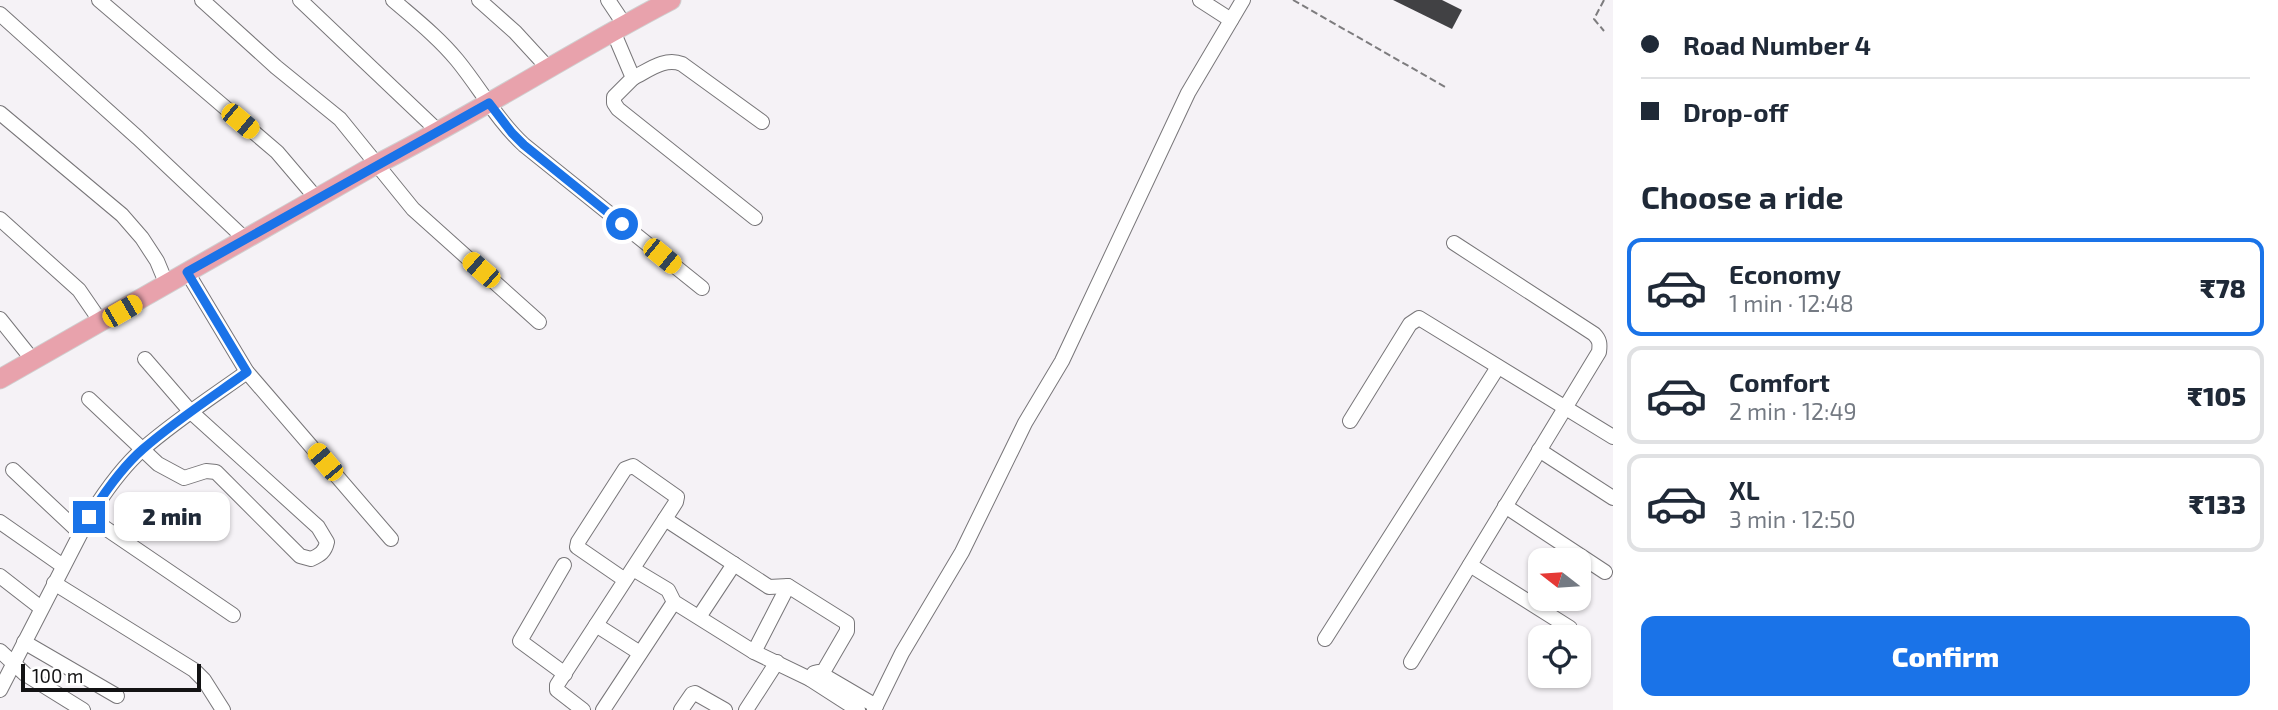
<!DOCTYPE html>
<html lang="en">
<head>
<meta charset="utf-8">
<style>
	:root { --surface:#fff; --page:#f2f2f3; --text:#1f2937; --muted:#747a83; --line:#e0e1e3; --accent:#1a73e8 }
	body { margin:0; font-family:"Exo 2",sans-serif; background:var(--page); color:var(--text); height:100vh; display:flex; flex-direction:column; font-size:26px; white-space:nowrap }
	* { box-sizing:border-box; margin:0 }
	p { font-size:23px; color:var(--muted) }
	.icon { flex:none; width:38px; height:38px; fill:none; stroke:currentColor; stroke-width:2; stroke-linecap:round; stroke-linejoin:round }
	.map { position:relative; flex:1; overflow:hidden }
	.panel { display:flex; flex-direction:column; background:var(--surface); width:665px }
	.panel>* { flex:none }
	.top-card { display:grid; align-content:center; height:154px; padding:0 28px; background:var(--surface) }
	.needle { width:46px; rotate:287deg }
	.buttons { position:absolute; left:1528px; top:548px; display:grid; gap:14px }
	.buttons a { display:grid; place-items:center; width:63px; height:63px; border-radius:14px; background:var(--surface); box-shadow:0 2px 5px #0004; font-size:35px }
	.scale { position:absolute; left:21px; bottom:18px; width:180px; box-sizing:border-box; padding-left:7px; border:4px solid #131314; border-top:0; font-size:19px; line-height:24px; white-space:nowrap; color:#131314; -webkit-text-stroke:5px #fff; paint-order:stroke }
	.end { position:absolute; width:32px; height:32px; margin:-16px; border:9px solid #1a73e8; background:#fff; box-shadow:0 0 0 4px #fff }
	.from { border-radius:50% }
	.bubble { position:absolute; height:49px; border-radius:14px; background:var(--surface); box-shadow:0 2px 5px #0004; font-size:23px; font-weight:800; line-height:49px; text-align:center }
	.car { position:absolute; width:21px; height:42px; margin:-21px -10px; border-radius:9px; box-shadow:0 0 5px 2px #0007; background:linear-gradient(#f5c518 24%,#345 0 40%,#f5c518 0 76%,#345 0 86%,#f5c518 0) }
	.top-card b { display:flex; align-items:center; gap:24px; height:66px; font-size:26px }
	.top-card b+b { border-top:2px solid var(--line) }
	.top-card i { width:18px; height:18px; background:var(--text) }
	ul { padding:0; list-style:none }
	li { display:flex; align-items:center; gap:21px; height:98px; margin:0 14px 10px; padding:0 14px; border:4px solid var(--line); border-radius:14px }
	li div { flex:1 }
	li b { display:block; font-size:26px }
	li em { font-style:normal; font-weight:800 }
	li.current { border-color:var(--accent) }
	li>.icon { width:63px; height:63px; stroke-width:1.5 }
	h2 { padding:0 28px; font-size:32px; line-height:84px }
	.action { display:flex; gap:14px; margin-top:auto; padding:14px 28px }
	.action a { flex:1; height:80px; border-radius:14px; background:var(--accent); color:#fff; font-size:28px; font-weight:800; line-height:80px; text-align:center }
	main { display:flex; flex:1; min-height:0 }
	.map>svg:first-child { display:block }
</style>
</head>
<body>
<main>
<div class="map">
<svg width="1613" height="710" viewBox="0 0 1613 710">
	<rect width="100%" height="100%" fill="#f5f2f6"/>
	<polygon fill="#414144" points="1393,0 1442,0 1462,10 1452,29"/>
	<g fill="none" stroke-linecap="round" stroke-linejoin="round">
		<g stroke="#787679" stroke-width="16">
			<g id="minor">
				<polyline points="99,0 277,152 317,199"/>
				<polyline points="202,0 276,67 340,119 413,209 539,322"/>
				<polyline points="300,0 439,132"/>
				<path d="M393,0C415,19 438,37 457,60C480,88 497,120 524,145L702,288"/>
				<polyline points="479,0 515,32 549,69"/>
				<polyline points="608,0 624,24"/>
				<polyline points="1200,0 1231,20"/>
				<polyline points="0,14 138,138 245,239"/>
				<polyline points="613,31 633,78 614,97 614,103 618,109 755,218"/>
				<path d="M633,78C649,70 665,57 682,64L762,122"/>
				<polyline points="0,113 122,215 142,238 157,261 167,285"/>
				<polyline points="0,219 79,290 101,322"/>
				<polyline points="187,272 247,372 391,539"/>
				<polyline points="0,319 32,359"/>
				<path d="M89,399L158,464L184,478L206,471L216,472L300,556L311,559C320,555 325,552 327,542L318,527L190,411L145,359"/>
				<polyline points="1350,421 1410,324 1419,318 1613,437"/>
				<polyline points="1539,450 1613,498"/>
				<polyline points="13,470 80,533"/>
				<polyline points="1505,506 1605,572"/>
				<polyline points="89,517 233,615"/>
				<polyline points="665,519 769,587 788,586 847,623 847,631 822,674"/>
				<polyline points="0,522 63,566"/>
				<polyline points="564,565 520,641 565,674"/>
				<polyline points="1470,565 1570,628"/>
				<polyline points="633,569 668,590 674,602 754,652 810,679"/>
				<polyline points="0,576 41,608"/>
				<polyline points="54,583 194,670 204,680 223,710"/>
				<polyline points="699,617 734,564"/>
				<polyline points="596,625 640,653"/>
				<polyline points="1325,639 1498,367"/>
				<polyline points="24,642 117,696"/>
				<polyline points="0,651 25,674 83,710"/>
				<polyline points="754,652 788,586"/>
				<path d="M1411,662L1599,352C1600,344 1600,340 1594,334L1454,243"/>
				<path d="M0,690L89,517C104,493 121,468 143,449C175,421 212,397 247,372"/>
				<polyline points="583,710 557,690 557,685 676,502 677,497 633,466 625,469 578,542 577,547 625,580"/>
				<polyline points="603,710 674,602"/>
				<polyline points="681,710 692,694 695,693 725,710"/>
				<polyline points="746,710 777,662"/>
				<polyline points="858,710 810,679 814,673 818,672 876,706"/>
				<polyline points="874,710 902,653 962,552 1025,423 1062,361 1188,93 1243,0"/>
			</g>
		</g>
		<g stroke="#d0d0d0" stroke-width="21">
			<path id="major" d="M0,379L375,165C476,114 571,52 671,0"/>
		</g>
		<g stroke="#7d7c7e" stroke-width="2" stroke-dasharray="7 3.5" stroke-linecap="butt">
			<polyline points="1293,0 1447,88"/>
			<polyline points="1604,0 1594,19 1604,31"/>
		</g>
		<use href="#minor" stroke="#fff" stroke-width="14"/>
		<use href="#major" stroke="#e8a2ac" stroke-width="19"/>
	</g>
	<g fill="none" stroke-linecap="round" stroke-linejoin="round">
		<path stroke="#1a73e8" stroke-width="9" d="M89,517C104,493 121,468 143,449C175,421 212,397 247,372L187,272L489,103L512,133L524,145L622,224"/>
	</g>
</svg>
<div class="buttons">
<a><svg class="needle" viewBox="-14 -14 28 28"><path d="M0-13l5 13h-10z" fill="#e53935"/><path d="M0 13l5-13h-10z" fill="#747a83"/></svg></a>
<a><svg class="icon" aria-label="locate" viewBox="0 0 24 24"><circle cx="12" cy="12" r="6"/><path d="M12 2v4M12 18v4M2 12h4M18 12h4"/></svg></a>
</div>
<div class="scale">100 m</div>
<i class="end from" style="left:622px;top:224px"></i>
<i class="end" style="left:89px;top:517px"></i>
<div class="bubble" style="left:114px;top:492px;width:116px">2 min</div>
<i class="car" style="left:240px;top:121px;rotate:130deg"></i>
<i class="car" style="left:662px;top:256px;rotate:129deg"></i>
<i class="car" style="left:481px;top:270px;rotate:311deg"></i>
<i class="car" style="left:122px;top:311px;rotate:60deg"></i>
<i class="car" style="left:325px;top:462px;rotate:320deg"></i>
</div>
<section class="panel">
<div class="top-card">
<b><i class="from"></i>Road Number 4</b>
<b><i></i>Drop-off</b>
</div>
<h2>Choose a ride</h2>
<ul>
<li class="current"><svg class="icon" aria-label="car" viewBox="0 0 24 24"><path d="M5 17H2v-5l4-1 3-4h7l3 4 3 1v5h-3M9 17h6M6 11h13"/><circle cx="7" cy="17" r="2"/><circle cx="17" cy="17" r="2"/></svg><div><b>Economy</b><p>1 min · 12:48</p></div><em>₹78</em></li>
<li><svg class="icon" aria-label="car" viewBox="0 0 24 24"><path d="M5 17H2v-5l4-1 3-4h7l3 4 3 1v5h-3M9 17h6M6 11h13"/><circle cx="7" cy="17" r="2"/><circle cx="17" cy="17" r="2"/></svg><div><b>Comfort</b><p>2 min · 12:49</p></div><em>₹105</em></li>
<li><svg class="icon" aria-label="car" viewBox="0 0 24 24"><path d="M5 17H2v-5l4-1 3-4h7l3 4 3 1v5h-3M9 17h6M6 11h13"/><circle cx="7" cy="17" r="2"/><circle cx="17" cy="17" r="2"/></svg><div><b>XL</b><p>3 min · 12:50</p></div><em>₹133</em></li>
</ul>
<div class="action"><a>Confirm</a></div>
</section>
</main>
</body>
</html>
